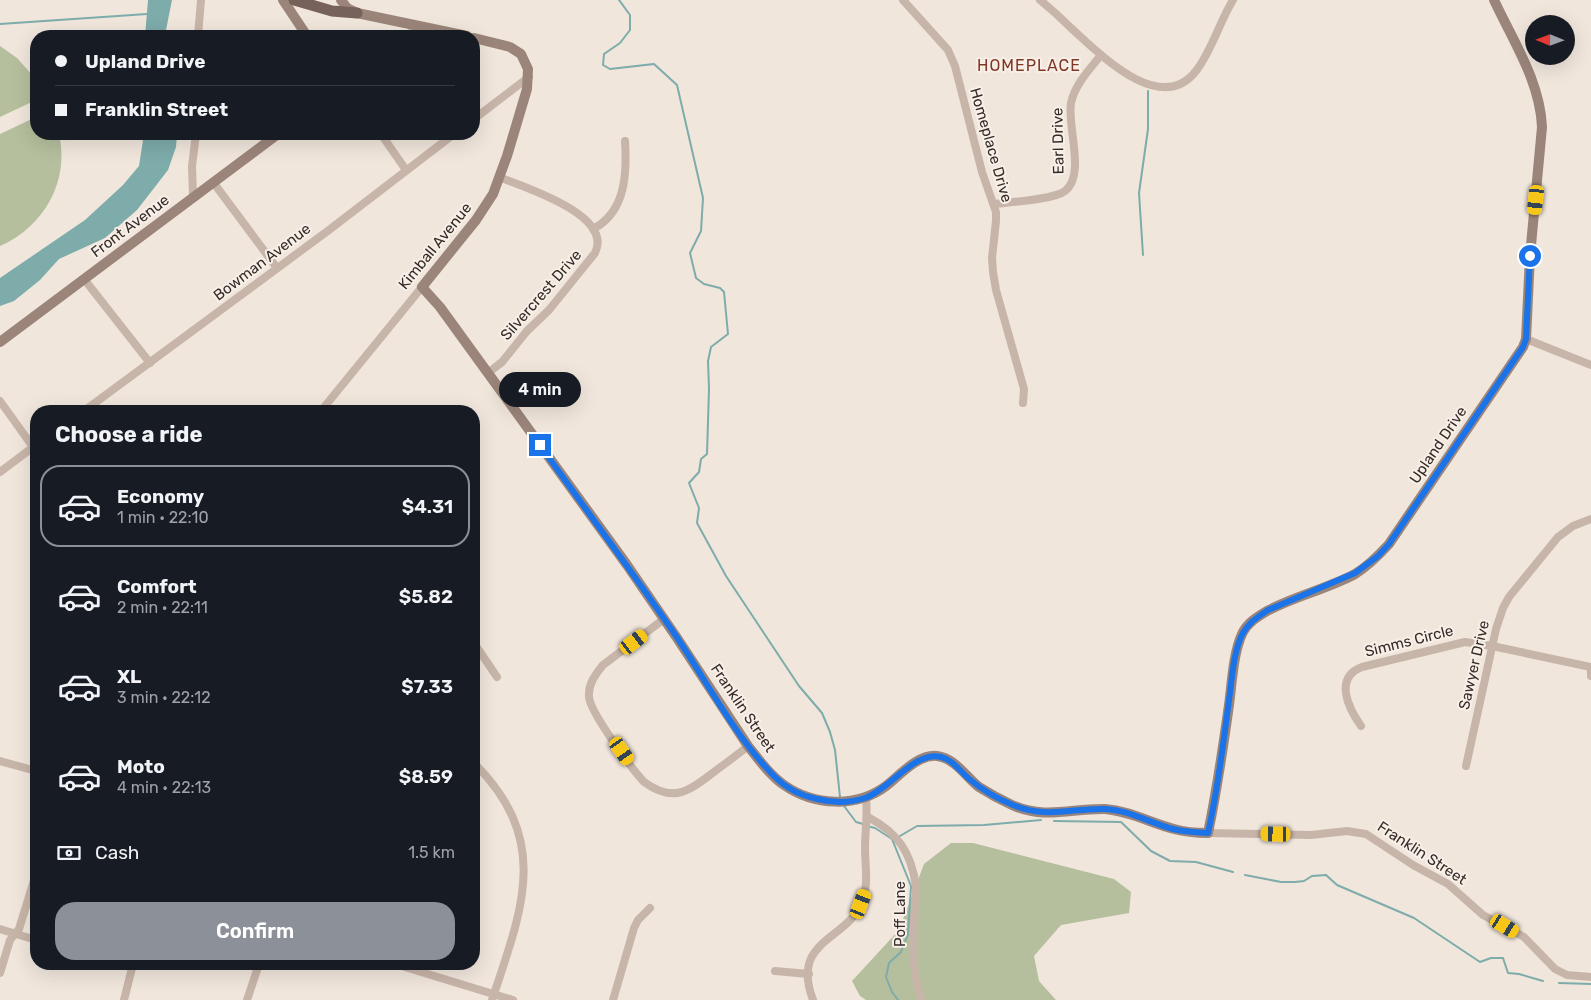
<!DOCTYPE html>
<html lang="en">
<head>
<meta charset="utf-8">
<style>
	:root { --surface:#171b24; --page:#242831; --text:#f1f3f6; --muted:#9ea1a6; --line:#363941; --accent:#8c9099 }
	body { margin:0; font-family:Rubik,sans-serif; background:var(--page); color:var(--text); height:100vh; display:flex; flex-direction:column; font-size:19px; white-space:nowrap }
	* { box-sizing:border-box; margin:0 }
	p { font-size:16px; color:var(--muted) }
	.icon { flex:none; width:28px; height:28px; fill:none; stroke:currentColor; stroke-width:2; stroke-linecap:round; stroke-linejoin:round }
	.map { position:relative; flex:1; overflow:hidden }
	.sheet { position:absolute; left:30px; top:405px; width:450px; height:565px; display:flex; flex-direction:column; background:var(--surface); border-radius:20px; box-shadow:0 5px 20px #0002 }
	.sheet>* { flex:none }
	.guide { position:absolute; left:30px; top:30px; width:450px; height:110px; border-radius:20px; box-shadow:0 5px 20px #0002; display:grid; align-content:center; height:110px; padding:0 25px; background:var(--surface) }
	.needle { width:32px; rotate:271deg }
	.controls { position:absolute; left:1525px; top:15px; display:grid; gap:10px }
	.controls a { display:grid; place-items:center; width:50px; height:50px; border-radius:50%; background:var(--surface); box-shadow:0 5px 20px #0002; font-size:25px }
	.end { position:absolute; width:22px; height:22px; margin:-11px; border:6px solid #1a73e8; background:#fff; box-shadow:0 0 0 2px #fff }
	.from { border-radius:50% }
	.bubble { position:absolute; height:35px; border-radius:18px; background:var(--surface); box-shadow:0 5px 20px #0002; font-size:16px; font-weight:600; line-height:35px; text-align:center }
	.car { position:absolute; width:15px; height:30px; margin:-15px -8px; border-radius:6px; box-shadow:0 0 4px 1px #0007; background:linear-gradient(#f5c518 24%,#345 0 40%,#f5c518 0 76%,#345 0 86%,#f5c518 0) }
	.guide b { display:flex; align-items:center; gap:18px; height:48px; font-size:19px }
	.guide b+b { border-top:1px solid var(--line) }
	.guide i { width:12px; height:12px; background:var(--text) }
	ul { padding:0; list-style:none }
	li { display:flex; align-items:center; gap:15px; height:82px; margin:0 10px 8px; padding:0 15px; border:2px solid transparent; border-radius:20px }
	li div { flex:1 }
	li b { display:block; font-size:19px }
	li em { font-style:normal; font-weight:600 }
	li.on { border-color:var(--accent) }
	li>.icon { width:45px; height:45px; stroke-width:1.5 }
	h2 { padding:0 25px; font-size:22px; line-height:60px }
	.pay { display:flex; align-items:center; gap:12px; height:55px; padding:0 25px; font-size:19px }
	.pay p { margin-inline-start:auto }
	.cta { display:flex; gap:10px; margin-top:auto; padding:10px 25px }
	.cta a { flex:1; height:58px; border-radius:20px; background:var(--accent); color:#fff; font-size:20px; font-weight:600; line-height:58px; text-align:center }
	.map>svg:first-child { display:block }
</style>
</head>
<body>
<div class="map">
<svg width="1591" height="1000" viewBox="0 0 1591 1000">
	<rect width="100%" height="100%" fill="#f0e6dc"/>
	<g fill="#b5bf9d">
		<polygon points="0,46 17,58 33,76 36,82 36,100 0,117"/>
		<path d="M36,117V134H59C70,181 44,227 0,246V134Z"/>
		<polygon points="951,843 973,843 1114,879 1131,892 1129,913 1061,925 1034,956 1039,981 1056,1000 866,1000 860,996 852,981 899,930 924,864"/>
	</g>
	<g fill="#7dacab">
		<polygon points="148,0 172,0 166,30 167,36 145,36"/>
		<polygon points="144,134 177,134 176,147 168,170 137,210 105,238 59,259 40,280 14,301 0,306 0,278 85,220 123,185 139,166"/>
	</g>
	<g fill="none" stroke-linecap="round" stroke-linejoin="round">
		<g stroke="#7dacab" stroke-width="2">
			<polyline points="619,0 630,15 630,30 620,43 604,54 603,65 610,69 654,64 677,85 703,198 701,231 690,253 696,278 704,284 720,288 724,292 728,334 711,347 708,361 709,389 707,454 701,459 699,472 689,483 699,508 697,523 726,576 799,686 822,713 830,732 835,750 840,797"/>
			<polyline points="0,24 147,14"/>
			<polyline points="1143,255 1139,193 1148,129 1148,91"/>
			<polyline points="844,806 856,822 863,824"/>
			<polyline points="1054,821 1121,822 1151,851 1170,861 1196,862 1233,872"/>
			<polyline points="867,826 875,828 892,839 911,886 908,934 901,952 889,963 886,977 892,992 898,1000"/>
			<polyline points="900,836 917,826 984,825 1041,820"/>
			<polyline points="1245,875 1281,882 1295,882 1304,881 1312,876 1326,875 1337,885 1414,918 1480,962 1491,958 1503,958 1508,973 1519,974 1543,981"/>
			<polyline points="1559,983 1591,984"/>
		</g>
		<g stroke="#c8b5a9" stroke-width="8">
			<polyline points="903,0 948,50 955,66 982,172 996,212 996,221 992,258 993,272 996,290 1024,389 1023,403"/>
			<path d="M1040,0C1051,9 1061,18 1071,28C1099,53 1160,117 1196,71C1212,50 1219,23 1233,0"/>
			<polyline points="198,36 201,0"/>
			<polyline points="407,36 418,26"/>
			<polyline points="474,119 529,77"/>
			<polyline points="381,134 406,170"/>
			<polyline points="213,182 277,268"/>
			<polyline points="193,197 192,166 196,134"/>
			<path d="M994,204C1010,202 1053,200 1065,191C1086,175 1067,127 1071,103C1075,84 1090,69 1101,55"/>
			<path d="M593,229C626,212 627,173 625,141"/>
			<polyline points="84,279 150,363"/>
			<polyline points="1526,339 1591,365"/>
			<path d="M488,373L502,362L527,331L549,310L595,253C614,215 524,187 499,177"/>
			<polyline points="0,401 33,447"/>
			<polyline points="84,411 329,230 454,134"/>
			<polyline points="321,411 422,287"/>
			<polyline points="0,472 36,445"/>
			<path d="M664,619L603,665C595,675 588,684 589,697C590,712 632,769 644,782C672,802 686,793 710,775C723,765 736,756 748,746"/>
			<polyline points="474,643 497,677"/>
			<polyline points="1591,668 1591,676"/>
			<path d="M1361,726C1349,709 1333,678 1362,667L1465,642L1492,646L1591,667"/>
			<polyline points="0,761 36,771"/>
			<path d="M474,763C552,841 522,909 492,1000"/>
			<polyline points="1466,766 1496,629 1503,608 1509,597 1558,537 1573,526 1591,519"/>
			<path d="M868,817C898,833 911,852 916,886C915,923 908,965 922,1000"/>
			<polyline points="1208,833 1311,835 1347,831 1366,834 1413,865 1448,884 1483,915 1524,937 1555,969 1567,975 1591,977"/>
			<polyline points="0,929 36,940"/>
			<polyline points="120,964 132,967"/>
			<polyline points="395,964 513,1000"/>
			<polyline points="775,971 809,974"/>
			<polyline points="0,973 10,940 19,929 36,874"/>
			<polyline points="124,1000 133,964"/>
			<polyline points="247,1000 259,964"/>
			<polyline points="613,1000 634,928 638,920 650,908"/>
			<path d="M813,1000C790,939 847,941 862,902C869,885 865,866 865,848C865,830 868,816 866,798"/>
		</g>
		<g stroke="#9b857a" stroke-width="10">
			<polyline points="283,0 307,36"/>
			<polyline points="341,0 347,8 357,13 467,36"/>
			<path d="M474,38L510,47L521,54L528,69L527,89L507,156L493,194L476,220L422,287L440,307L627,565L677,638L748,746C759,760 770,775 784,785C814,806 857,808 886,786C900,775 918,754 937,756C955,758 966,777 979,787C990,794 1001,800 1012,805C1046,820 1072,808 1105,809C1130,811 1151,823 1174,829C1185,832 1197,833 1208,833C1217,790 1223,748 1229,705C1232,683 1233,654 1242,634C1247,623 1257,617 1267,611C1295,596 1327,589 1355,574C1368,566 1379,555 1389,544L1523,347L1526,339L1530,256L1542,127C1540,81 1513,41 1494,0"/>
			<polyline points="0,342 278,134"/>
		</g>
		<polyline stroke="#76625a" stroke-width="11" points="294,0 332,11 357,13"/>
	</g>
	<g fill="none" stroke-linecap="round" stroke-linejoin="round">
		<path stroke="#1a73e8" stroke-width="6" d="M540,445C585,509 632,571 676,636C707,682 736,738 775,777C786,788 802,796 817,799C833,803 850,803 865,798C889,790 915,750 941,757C953,760 959,770 968,778C981,789 998,799 1013,805C1046,819 1072,808 1105,809C1129,810 1150,823 1173,829C1184,832 1196,832 1208,833C1218,789 1223,745 1229,700C1232,680 1233,651 1243,633C1249,622 1258,617 1268,610L1355,573L1378,556L1389,544L1523,347L1526,339L1530,256"/>
	</g>
	<g text-anchor="middle" stroke-width="4" stroke-linejoin="round" paint-order="stroke">
		<g font-size="15" fill="#352c28" stroke="#f8f0e8">
			<text transform="translate(1058 141) rotate(-91)" y="5">Earl Drive</text>
			<text transform="translate(991 145) rotate(74)" y="5">Homeplace Drive</text>
			<text transform="translate(130 226) rotate(-37)" y="5">Front Avenue</text>
			<text transform="translate(435 246) rotate(-51)" y="5">Kimball Avenue</text>
			<text transform="translate(262 262) rotate(-37)" y="5">Bowman Avenue</text>
			<text transform="translate(541 295) rotate(-49)" y="5">Silvercrest Drive</text>
			<text transform="translate(1438 445) rotate(-56)" y="5">Upland Drive</text>
			<text transform="translate(1409 641) rotate(-14)" y="5">Simms Circle</text>
			<text transform="translate(1474 665) rotate(-77)" y="5">Sawyer Drive</text>
			<text transform="translate(743 708) rotate(56)" y="5">Franklin Street</text>
			<text transform="translate(1422 853) rotate(33)" y="5">Franklin Street</text>
			<text transform="translate(900 914) rotate(-90)" y="5">Poff Lane</text>
		</g>
		<g font-size="16" letter-spacing="1" fill="#7f3726" stroke="#f8f0e8">
			<text x="1029" y="71">HOMEPLACE</text>
		</g>
	</g>
</svg>
<div class="controls">
<a><svg class="needle" viewBox="-14 -14 28 28"><path d="M0-13l5 13h-10z" fill="#e53935"/><path d="M0 13l5-13h-10z" fill="#9ea1a6"/></svg></a>
</div>
<i class="end from" style="left:1530px;top:256px"></i>
<i class="end" style="left:540px;top:445px"></i>
<div class="bubble" style="left:499px;top:372px;width:82px">4 min</div>
<i class="car" style="left:1536px;top:200px;rotate:186deg"></i>
<i class="car" style="left:634px;top:642px;rotate:53deg"></i>
<i class="car" style="left:622px;top:751px;rotate:145deg"></i>
<i class="car" style="left:1276px;top:834px;rotate:271deg"></i>
<i class="car" style="left:861px;top:904px;rotate:21deg"></i>
<i class="car" style="left:1505px;top:926px;rotate:121deg"></i>
<div class="guide">
<b><i class="from"></i>Upland Drive</b>
<b><i></i>Franklin Street</b>
</div>
<section class="sheet">
<h2>Choose a ride</h2>
<ul>
<li class="on"><svg class="icon" aria-label="car" viewBox="0 0 24 24"><path d="M5 17H2v-5l4-1 3-4h7l3 4 3 1v5h-3M9 17h6M6 11h13"/><circle cx="7" cy="17" r="2"/><circle cx="17" cy="17" r="2"/></svg><div><b>Economy</b><p>1 min · 22:10</p></div><em>$4.31</em></li>
<li><svg class="icon" aria-label="car" viewBox="0 0 24 24"><path d="M5 17H2v-5l4-1 3-4h7l3 4 3 1v5h-3M9 17h6M6 11h13"/><circle cx="7" cy="17" r="2"/><circle cx="17" cy="17" r="2"/></svg><div><b>Comfort</b><p>2 min · 22:11</p></div><em>$5.82</em></li>
<li><svg class="icon" aria-label="car" viewBox="0 0 24 24"><path d="M5 17H2v-5l4-1 3-4h7l3 4 3 1v5h-3M9 17h6M6 11h13"/><circle cx="7" cy="17" r="2"/><circle cx="17" cy="17" r="2"/></svg><div><b>XL</b><p>3 min · 22:12</p></div><em>$7.33</em></li>
<li><svg class="icon" aria-label="car" viewBox="0 0 24 24"><path d="M5 17H2v-5l4-1 3-4h7l3 4 3 1v5h-3M9 17h6M6 11h13"/><circle cx="7" cy="17" r="2"/><circle cx="17" cy="17" r="2"/></svg><div><b>Moto</b><p>4 min · 22:13</p></div><em>$8.59</em></li>
</ul>
<div class="pay"><svg class="icon" aria-label="cash" viewBox="0 0 24 24"><path d="M3 7h18v10H3z"/><circle cx="12" cy="12" r="2"/></svg>Cash<p>1.5 km</p></div>
<div class="cta"><a>Confirm</a></div>
</section>
</div>
</body>
</html>
